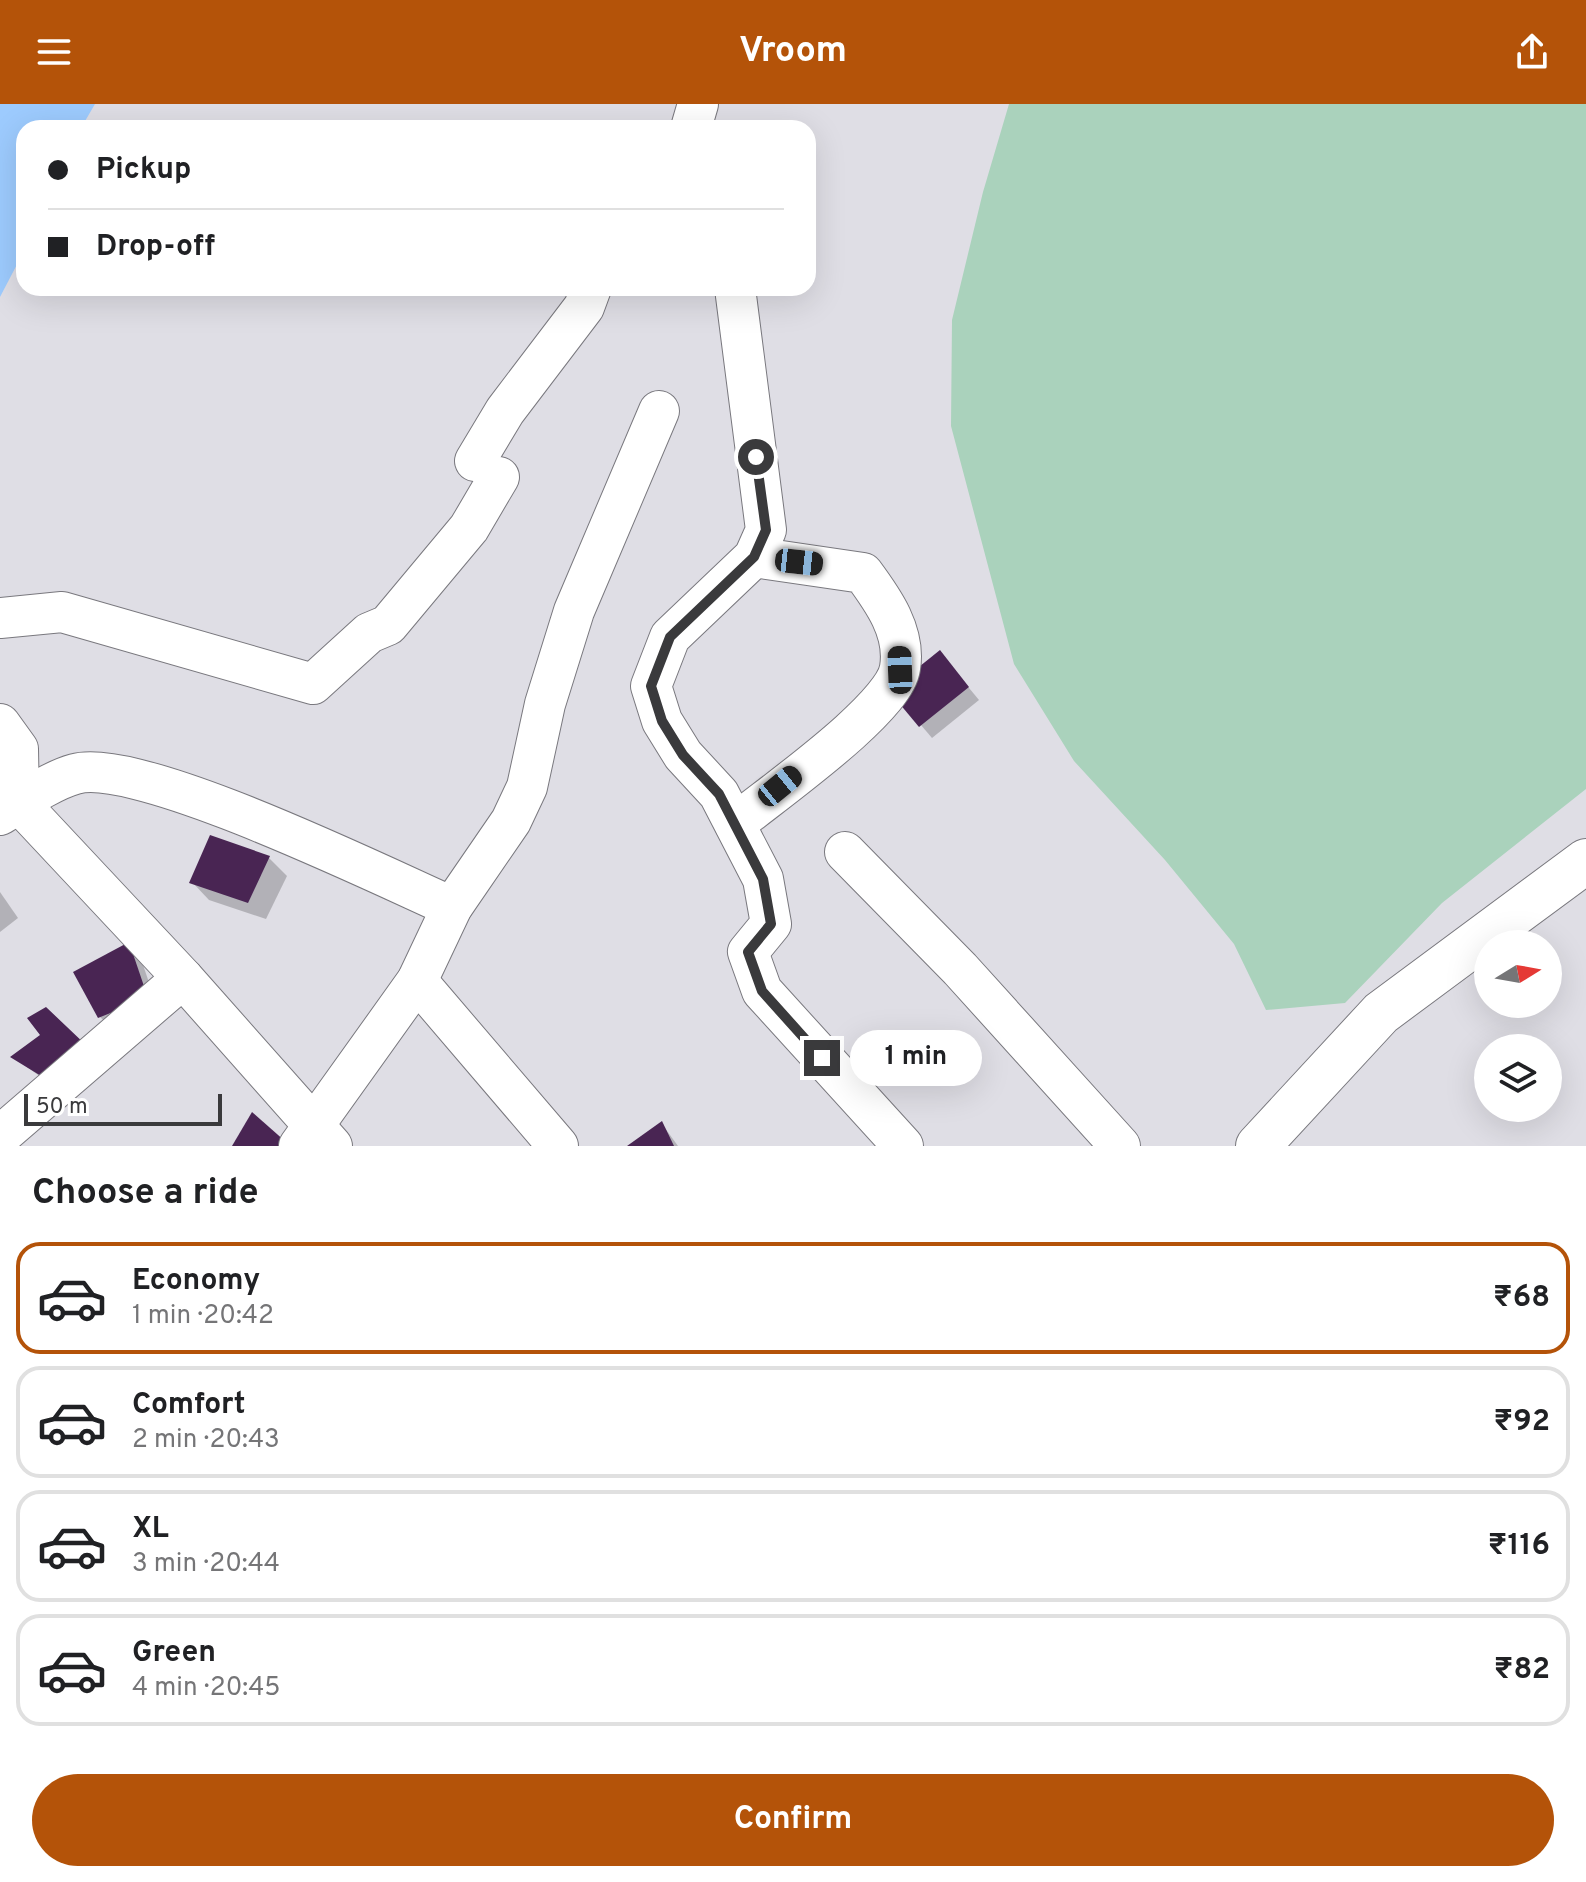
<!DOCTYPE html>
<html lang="en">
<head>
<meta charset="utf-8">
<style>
	:root { --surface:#fff; --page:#f2f2f2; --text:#202124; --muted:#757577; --line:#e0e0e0; --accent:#b45309 }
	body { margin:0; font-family:Overpass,sans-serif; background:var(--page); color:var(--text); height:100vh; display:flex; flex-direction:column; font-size:30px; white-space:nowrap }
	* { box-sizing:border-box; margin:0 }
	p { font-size:26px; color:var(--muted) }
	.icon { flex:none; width:44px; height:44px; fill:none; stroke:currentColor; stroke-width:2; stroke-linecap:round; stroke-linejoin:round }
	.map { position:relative; height:1042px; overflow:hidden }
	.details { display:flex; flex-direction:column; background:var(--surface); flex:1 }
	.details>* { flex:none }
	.hud { position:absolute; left:16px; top:16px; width:800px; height:176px; border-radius:24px; box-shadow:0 8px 32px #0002; display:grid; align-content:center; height:176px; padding:0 32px; background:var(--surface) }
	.needle { width:52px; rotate:79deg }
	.fabs { position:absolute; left:1474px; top:826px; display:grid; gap:16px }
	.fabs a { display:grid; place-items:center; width:88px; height:88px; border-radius:50%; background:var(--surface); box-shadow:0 8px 32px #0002; font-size:40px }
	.scale { position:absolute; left:24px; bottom:20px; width:198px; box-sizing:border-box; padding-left:8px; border:4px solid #3a3a3c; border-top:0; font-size:22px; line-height:28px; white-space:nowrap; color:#3a3a3c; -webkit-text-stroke:6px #fff; paint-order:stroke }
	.end { position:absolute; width:36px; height:36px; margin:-18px; border:10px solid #3a3a3c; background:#fff; box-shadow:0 0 0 4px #fff }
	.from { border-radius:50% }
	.bubble { position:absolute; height:56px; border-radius:28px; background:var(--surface); box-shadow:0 8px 32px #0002; font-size:26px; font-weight:700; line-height:56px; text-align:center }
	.car { position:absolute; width:24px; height:48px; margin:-24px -12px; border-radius:10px; box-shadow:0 0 6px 2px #0007; background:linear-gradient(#222 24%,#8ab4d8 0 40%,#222 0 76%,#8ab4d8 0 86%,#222 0) }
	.hud b { display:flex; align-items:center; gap:28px; height:76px; font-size:30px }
	.hud b+b { border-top:2px solid var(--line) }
	.hud i { width:20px; height:20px; background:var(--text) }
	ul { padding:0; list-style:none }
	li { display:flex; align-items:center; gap:24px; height:112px; margin:0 16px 12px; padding:0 16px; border:4px solid var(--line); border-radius:24px }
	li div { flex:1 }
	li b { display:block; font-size:30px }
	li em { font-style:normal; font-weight:700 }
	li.active { border-color:var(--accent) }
	li>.icon { width:72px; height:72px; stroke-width:1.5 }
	h2 { padding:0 32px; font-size:36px; line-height:96px }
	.button { display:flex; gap:16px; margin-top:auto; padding:16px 32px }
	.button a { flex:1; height:92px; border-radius:48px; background:var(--accent); color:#fff; font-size:32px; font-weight:700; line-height:92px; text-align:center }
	header { display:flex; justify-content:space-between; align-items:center; height:104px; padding:0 32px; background:var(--accent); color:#fff; font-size:36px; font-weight:700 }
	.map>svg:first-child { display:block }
</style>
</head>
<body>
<header><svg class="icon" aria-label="menu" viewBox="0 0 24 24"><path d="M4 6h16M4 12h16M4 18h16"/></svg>Vroom<svg class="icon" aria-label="share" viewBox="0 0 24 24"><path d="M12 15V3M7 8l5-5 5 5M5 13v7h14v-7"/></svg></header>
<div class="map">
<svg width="1586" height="1042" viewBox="0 0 1586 1042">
	<rect width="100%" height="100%" fill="#dfdee5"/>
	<polygon fill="#aad2bc" points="1009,0 1586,0 1586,685 1442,799 1345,899 1266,906 1234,840 1165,756 1074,657 1014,560 951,322 952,216 983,88"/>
	<polygon fill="#9dcbfe" points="0,0 95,0 81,24 24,24 24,147 0,193"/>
	<g fill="#0003">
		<polygon points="940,549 979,596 932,634 892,587"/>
		<polygon points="269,754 287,772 266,815 209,796 192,778"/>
		<polygon points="0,788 18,814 0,828"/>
		<polygon points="128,840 140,852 158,905 112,924 100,913"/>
		<polygon points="46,906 59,986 13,953 42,931"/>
		<polygon points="662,1020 678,1042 630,1042"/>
	</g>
	<g fill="#492553">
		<polygon points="940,546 969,583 919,623 889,587"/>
		<polygon points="210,731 270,752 248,799 189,779"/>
		<polygon points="129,838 148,894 98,914 73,868"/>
		<polygon points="46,903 87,942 46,975 10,953 40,931 27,914"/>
		<polygon points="252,1008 286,1038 282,1042 232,1042"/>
		<polygon points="662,1017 674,1042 627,1042"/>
	</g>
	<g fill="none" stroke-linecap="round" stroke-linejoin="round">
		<g stroke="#79787e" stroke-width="42">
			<g id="minor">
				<polyline points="691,24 698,0"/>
				<polyline points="735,184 766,426 754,453 670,533 651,582 662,617 683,651 719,690 763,775 771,820 748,848 762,887 903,1042"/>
				<polyline points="475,357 505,307 584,203 591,184"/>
				<polyline points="0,514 62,508 313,580 369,529 388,521 469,424 499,373"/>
				<polyline points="0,620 18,645 19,699 183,874 332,1042"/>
				<path d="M0,711C22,697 50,677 75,670C138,652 384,773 452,803"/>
				<path d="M735,720C770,691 894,605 900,564C906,528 883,496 863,469L754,453"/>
				<polyline points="845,748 960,865 1120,1042"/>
				<polyline points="417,877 558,1042"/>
				<polyline points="0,1032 183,874"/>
				<polyline points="299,1042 417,877 452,803 511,717 527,683 545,600 574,507 659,307"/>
			</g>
		</g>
		<g stroke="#79787e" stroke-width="46">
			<polyline id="major" points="1258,1042 1381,909 1586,757"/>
		</g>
		<use href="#minor" stroke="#fff" stroke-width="40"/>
		<use href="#major" stroke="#fff" stroke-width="44"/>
	</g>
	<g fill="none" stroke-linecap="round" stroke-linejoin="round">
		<polyline stroke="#3a3a3c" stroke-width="10" points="756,353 766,426 754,453 670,533 651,582 662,617 683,651 719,690 763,775 771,820 748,848 762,887 822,954"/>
	</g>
</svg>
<div class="fabs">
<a><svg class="needle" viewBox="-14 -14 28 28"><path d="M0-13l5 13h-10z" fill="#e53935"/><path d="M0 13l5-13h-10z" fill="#757577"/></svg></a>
<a><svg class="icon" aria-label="layers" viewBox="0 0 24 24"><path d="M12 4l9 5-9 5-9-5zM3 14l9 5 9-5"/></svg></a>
</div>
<div class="scale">50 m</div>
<i class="end from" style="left:756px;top:353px"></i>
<i class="end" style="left:822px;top:954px"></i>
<div class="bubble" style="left:850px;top:926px;width:132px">1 min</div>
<i class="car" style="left:799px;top:458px;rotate:96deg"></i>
<i class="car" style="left:900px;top:566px;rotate:358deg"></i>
<i class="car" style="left:780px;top:682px;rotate:51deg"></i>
<div class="hud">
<b><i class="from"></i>Pickup</b>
<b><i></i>Drop-off</b>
</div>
</div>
<section class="details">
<h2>Choose a ride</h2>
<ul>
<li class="active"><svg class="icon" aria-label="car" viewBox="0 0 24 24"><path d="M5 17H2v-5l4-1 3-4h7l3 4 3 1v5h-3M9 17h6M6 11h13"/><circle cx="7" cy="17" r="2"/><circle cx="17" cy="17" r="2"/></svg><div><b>Economy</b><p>1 min · 20:42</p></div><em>₹68</em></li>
<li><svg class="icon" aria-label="car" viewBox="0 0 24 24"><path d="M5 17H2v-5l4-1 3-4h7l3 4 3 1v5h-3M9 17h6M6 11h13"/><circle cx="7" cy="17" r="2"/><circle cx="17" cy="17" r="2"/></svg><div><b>Comfort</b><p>2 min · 20:43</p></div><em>₹92</em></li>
<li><svg class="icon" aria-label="car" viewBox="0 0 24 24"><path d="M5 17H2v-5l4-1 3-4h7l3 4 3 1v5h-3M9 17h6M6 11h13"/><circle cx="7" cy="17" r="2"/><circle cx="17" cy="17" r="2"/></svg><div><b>XL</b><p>3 min · 20:44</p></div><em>₹116</em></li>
<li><svg class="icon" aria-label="car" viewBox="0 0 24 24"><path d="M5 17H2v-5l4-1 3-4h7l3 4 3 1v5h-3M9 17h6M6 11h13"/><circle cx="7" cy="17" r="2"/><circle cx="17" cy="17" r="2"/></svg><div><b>Green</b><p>4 min · 20:45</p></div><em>₹82</em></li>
</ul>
<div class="button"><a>Confirm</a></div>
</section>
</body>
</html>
